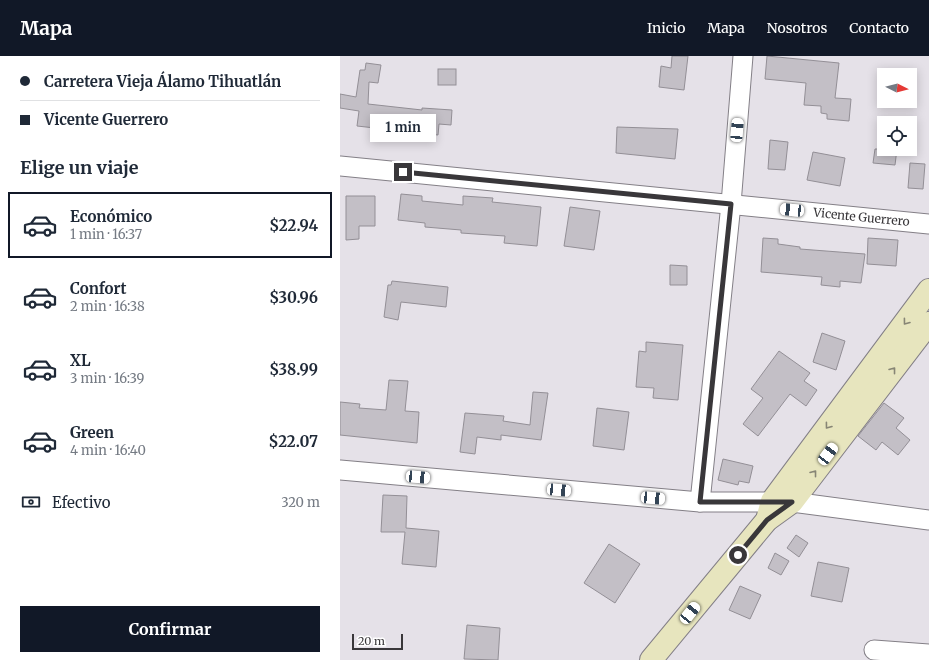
<!DOCTYPE html>
<html lang="es">
<head>
<meta charset="utf-8">
<style>
	:root { --surface:#fff; --page:#f6f6f7; --text:#1f2937; --muted:#747a83; --line:#e0e1e3; --accent:#111827 }
	body { margin:0; font-family:Merriweather,serif; background:var(--page); color:var(--text); height:100vh; display:flex; flex-direction:column; font-size:15px; white-space:nowrap }
	* { box-sizing:border-box; margin:0 }
	p { font-size:13px; color:var(--muted) }
	.icon { flex:none; width:22px; height:22px; fill:none; stroke:currentColor; stroke-width:2; stroke-linecap:round; stroke-linejoin:round }
	.map { position:relative; flex:1; overflow:hidden }
	.drawer { display:flex; flex-direction:column; background:var(--surface); width:340px }
	.drawer>* { flex:none }
	.guide { display:grid; align-content:center; height:88px; padding:0 20px; background:var(--surface) }
	.needle { width:26px; rotate:96deg }
	.controls { position:absolute; left:537px; top:12px; display:grid; gap:8px }
	.controls a { display:grid; place-items:center; width:40px; height:40px; border-radius:0px; background:var(--surface); box-shadow:0 2px 10px #0003; font-size:20px }
	.scale { position:absolute; left:12px; bottom:10px; width:51px; box-sizing:border-box; padding-left:4px; border:2px solid #39373a; border-top:0; font-size:11px; line-height:14px; white-space:nowrap; color:#39373a; -webkit-text-stroke:3px #fff; paint-order:stroke }
	.end { position:absolute; width:18px; height:18px; margin:-9px; border:5px solid #39373a; background:#fff; box-shadow:0 0 0 2px #fff }
	.from { border-radius:50% }
	.bubble { position:absolute; height:28px; border-radius:0px; background:var(--surface); box-shadow:0 2px 10px #0003; font-size:13px; font-weight:700; line-height:28px; text-align:center }
	.car { position:absolute; width:12px; height:24px; margin:-12px -6px; border-radius:5px; box-shadow:0 0 3px 1px #0007; background:linear-gradient(#fff 24%,#345 0 40%,#fff 0 76%,#345 0 86%,#fff 0) }
	.guide b { display:flex; align-items:center; gap:14px; height:38px; font-size:15px }
	.guide b+b { border-top:1px solid var(--line) }
	.guide i { width:10px; height:10px; background:var(--text) }
	ul { padding:0; list-style:none }
	li { display:flex; align-items:center; gap:12px; height:66px; margin:0 8px 6px; padding:0 12px; border:2px solid transparent; border-radius:0px }
	li div { flex:1 }
	li b { display:block; font-size:15px }
	li em { font-style:normal; font-weight:700 }
	li.selected { border-color:var(--accent) }
	li>.icon { width:36px; height:36px; stroke-width:1.5 }
	h2 { padding:0 20px; font-size:18px; line-height:48px }
	.pay { display:flex; align-items:center; gap:10px; height:44px; padding:0 20px; font-size:15px }
	.pay p { margin-inline-start:auto }
	.primary-button { display:flex; gap:8px; margin-top:auto; padding:8px 20px }
	.primary-button a { flex:1; height:46px; border-radius:0px; background:var(--accent); color:#fff; font-size:16px; font-weight:700; line-height:46px; text-align:center }
	header { display:flex; align-items:center; gap:24px; box-sizing:border-box; height:56px; padding:0 20px; background:var(--accent); color:#fff }
	header strong { font-size:19px }
	nav { display:flex; gap:22px; margin-inline-start:auto; font-size:14px }
	main { display:flex; flex:1; min-height:0 }
	.map>svg:first-child { display:block }
</style>
</head>
<body>
<header>
<strong>Mapa</strong>
<nav><a>Inicio</a><a>Mapa</a><a>Nosotros</a><a>Contacto</a></nav>
</header>
<main>
<section class="drawer">
<div class="guide">
<b><i class="from"></i>Carretera Vieja Álamo Tihuatlán</b>
<b><i></i>Vicente Guerrero</b>
</div>
<h2>Elige un viaje</h2>
<ul>
<li class="selected"><svg class="icon" aria-label="car" viewBox="0 0 24 24"><path d="M5 17H2v-5l4-1 3-4h7l3 4 3 1v5h-3M9 17h6M6 11h13"/><circle cx="7" cy="17" r="2"/><circle cx="17" cy="17" r="2"/></svg><div><b>Económico</b><p>1 min · 16:37</p></div><em>$22.94</em></li>
<li><svg class="icon" aria-label="car" viewBox="0 0 24 24"><path d="M5 17H2v-5l4-1 3-4h7l3 4 3 1v5h-3M9 17h6M6 11h13"/><circle cx="7" cy="17" r="2"/><circle cx="17" cy="17" r="2"/></svg><div><b>Confort</b><p>2 min · 16:38</p></div><em>$30.96</em></li>
<li><svg class="icon" aria-label="car" viewBox="0 0 24 24"><path d="M5 17H2v-5l4-1 3-4h7l3 4 3 1v5h-3M9 17h6M6 11h13"/><circle cx="7" cy="17" r="2"/><circle cx="17" cy="17" r="2"/></svg><div><b>XL</b><p>3 min · 16:39</p></div><em>$38.99</em></li>
<li><svg class="icon" aria-label="car" viewBox="0 0 24 24"><path d="M5 17H2v-5l4-1 3-4h7l3 4 3 1v5h-3M9 17h6M6 11h13"/><circle cx="7" cy="17" r="2"/><circle cx="17" cy="17" r="2"/></svg><div><b>Green</b><p>4 min · 16:40</p></div><em>$22.07</em></li>
</ul>
<div class="pay"><svg class="icon" aria-label="cash" viewBox="0 0 24 24"><path d="M3 7h18v10H3z"/><circle cx="12" cy="12" r="2"/></svg>Efectivo<p>320 m</p></div>
<div class="primary-button"><a>Confirmar</a></div>
</section>
<div class="map">
<svg width="589" height="604" viewBox="0 0 589 604">
	<rect width="100%" height="100%" fill="#e5e1e8"/>
	<g fill="#c3bfc6" stroke="#938f96">
		<polygon points="332,0 348,0 344,34 319,31 321,10 331,12"/>
		<polygon points="427,0 499,7 495,42 511,43 509,65 487,63 487,58 481,57 481,50 464,49 466,27 425,23"/>
		<polygon points="26,7 41,9 38,27 29,26 28,48 82,54 82,52 112,54 111,69 99,68 98,79 17,70 19,55 0,52 0,38 16,41 20,14 25,14"/>
		<rect x="98" y="13" width="18" height="16"/>
		<polygon points="277,71 338,73 335,103 276,97"/>
		<polygon points="430,84 448,86 445,114 428,113"/>
		<polygon points="535,93 557,93 555,109 533,107"/>
		<polygon points="473,96 505,102 500,130 467,124"/>
		<polygon points="570,107 585,108 583,133 568,132"/>
		<polygon points="61,138 82,140 82,145 123,149 123,140 153,142 152,146 201,151 197,190 164,187 165,180 121,177 121,174 85,171 85,167 58,164"/>
		<polygon points="6,140 35,140 35,170 19,170 19,183 6,184"/>
		<polygon points="230,151 260,155 254,194 224,190"/>
		<polygon points="423,182 438,183 438,188 460,191 460,193 525,198 521,227 500,225 500,231 481,229 482,221 421,216"/>
		<polygon points="528,182 558,184 556,210 527,208"/>
		<polygon points="330,209 347,210 347,229 330,229"/>
		<polygon points="52,225 108,231 106,251 61,246 58,264 44,261 48,229 51,229"/>
		<polygon points="482,277 505,285 496,314 473,306"/>
		<polygon points="306,286 343,289 338,344 313,342 314,332 296,331 299,295 306,296"/>
		<polygon points="439,295 470,317 464,325 477,334 466,350 450,338 418,380 403,368 423,342 411,333"/>
		<polygon points="49,324 68,325 65,355 79,356 77,387 0,379 0,346 20,348 19,352 46,354"/>
		<polygon points="193,336 208,337 201,384 161,379 161,384 137,381 135,398 120,396 125,357 164,360 163,365 190,369"/>
		<polygon points="544,347 564,362 556,372 570,384 558,399 542,386 536,394 518,380"/>
		<polygon points="257,352 289,356 284,394 253,390"/>
		<polygon points="383,403 413,410 409,427 399,425 398,429 378,424"/>
		<polygon points="43,439 67,440 66,472 99,475 96,511 62,508 65,476 41,476"/>
		<polygon points="456,479 468,487 459,501 447,492"/>
		<polygon points="269,488 300,508 275,547 244,527"/>
		<polygon points="435,497 449,505 441,519 428,512"/>
		<polygon points="478,506 509,512 502,546 471,540"/>
		<polygon points="400,530 421,539 410,563 389,554"/>
		<polygon points="127,569 160,572 158,604 124,603"/>
	</g>
	<g fill="none" stroke-linecap="round" stroke-linejoin="round">
		<g stroke="#837f86" stroke-width="21">
			<g id="minor">
				<path id="s1" d="M0,110L589,168"/>
				<polyline points="0,414 360,446 452,446 589,464"/>
				<polyline points="360,446 391,148 403,0"/>
				<polyline points="534,594 589,598"/>
			</g>
		</g>
		<g stroke="#837f86" stroke-width="24">
			<g id="secondary">
				<polyline points="427,464 432,445 589,234"/>
				<polyline points="311,604 427,464 452,446 589,267"/>
			</g>
		</g>
		<use href="#minor" stroke="#fff" stroke-width="19"/>
		<use href="#secondary" stroke="#e7e5be" stroke-width="22"/>
	</g>
	<defs><path id="oneway-chevron" d="M-2-3.5L2.5 0L-2 3.5" fill="none" stroke-width="1.6" stroke-linecap="round" stroke-linejoin="round"/></defs>
	<g stroke="#878575">
		<use href="#oneway-chevron" transform="translate(566 266) rotate(127)"/>
		<use href="#oneway-chevron" transform="translate(553 314) rotate(-52)"/>
		<use href="#oneway-chevron" transform="translate(488 370) rotate(127)"/>
		<use href="#oneway-chevron" transform="translate(474 417) rotate(-52)"/>
	</g>
	<g fill="none" stroke-linecap="round" stroke-linejoin="round">
		<polyline stroke="#39373a" stroke-width="5" points="63,116 391,148 360,446 452,446 427,464 398,499"/>
	</g>
	<g text-anchor="middle" stroke-width="3.5" stroke-linejoin="round" paint-order="stroke">
		<g font-size="12" fill="#39373a" stroke="#fff">
			<text dy="4" stroke="none"><textPath href="#s1" startOffset="524">Vicente Guerrero</textPath></text>
		</g>
	</g>
</svg>
<div class="controls">
<a><svg class="needle" viewBox="-14 -14 28 28"><path d="M0-13l5 13h-10z" fill="#e53935"/><path d="M0 13l5-13h-10z" fill="#747a83"/></svg></a>
<a><svg class="icon" aria-label="locate" viewBox="0 0 24 24"><circle cx="12" cy="12" r="6"/><path d="M12 2v4M12 18v4M2 12h4M18 12h4"/></svg></a>
</div>
<div class="scale">20 m</div>
<i class="end from" style="left:398px;top:499px"></i>
<i class="end" style="left:63px;top:116px"></i>
<div class="bubble" style="left:30px;top:58px;width:66px">1 min</div>
<i class="car" style="left:397px;top:74px;rotate:5deg"></i>
<i class="car" style="left:452px;top:154px;rotate:276deg"></i>
<i class="car" style="left:488px;top:398px;rotate:37deg"></i>
<i class="car" style="left:78px;top:421px;rotate:95deg"></i>
<i class="car" style="left:219px;top:434px;rotate:95deg"></i>
<i class="car" style="left:313px;top:442px;rotate:95deg"></i>
<i class="car" style="left:350px;top:557px;rotate:39deg"></i>
</div>
</main>
</body>
</html>
